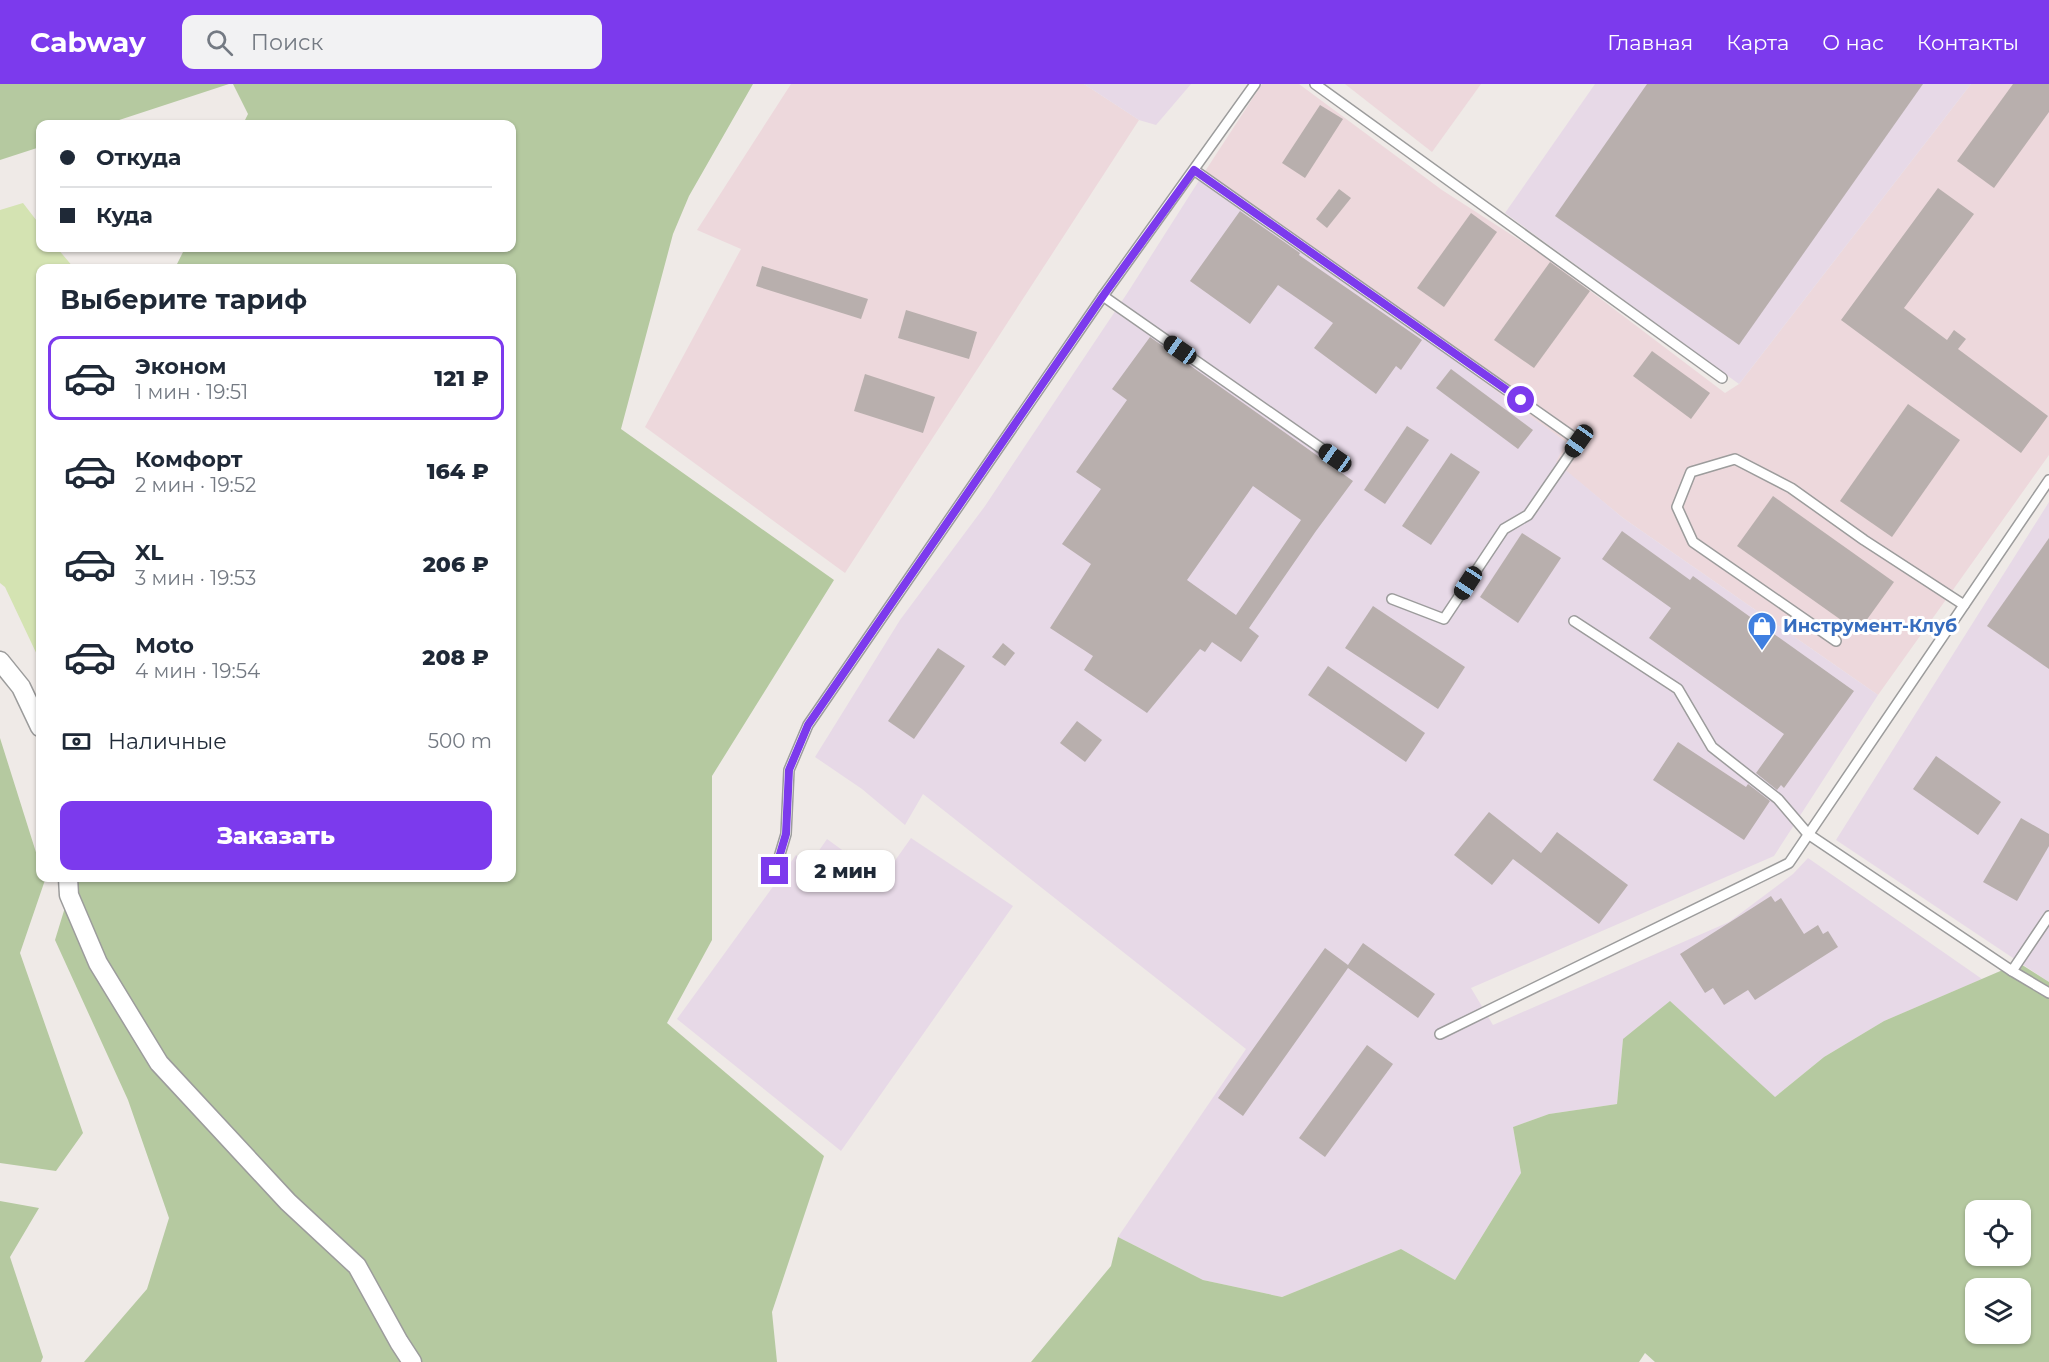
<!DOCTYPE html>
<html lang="ru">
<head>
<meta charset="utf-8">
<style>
	:root { --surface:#fff; --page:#f2f2f3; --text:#1f2937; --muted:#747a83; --line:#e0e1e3; --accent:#7c3aed }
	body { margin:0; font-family:Montserrat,sans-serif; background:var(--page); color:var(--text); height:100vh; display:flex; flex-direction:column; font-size:22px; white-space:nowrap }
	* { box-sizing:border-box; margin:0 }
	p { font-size:20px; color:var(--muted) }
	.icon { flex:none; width:33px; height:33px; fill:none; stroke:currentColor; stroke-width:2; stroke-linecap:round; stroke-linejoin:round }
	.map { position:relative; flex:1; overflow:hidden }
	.details { position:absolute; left:36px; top:180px; width:480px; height:618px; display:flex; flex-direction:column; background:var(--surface); border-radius:12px; box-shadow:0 2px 4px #0004 }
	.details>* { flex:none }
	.guide { position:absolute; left:36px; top:36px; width:480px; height:132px; border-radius:12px; box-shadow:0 2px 4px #0004; display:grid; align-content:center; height:132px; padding:0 24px; background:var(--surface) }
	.tools { position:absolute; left:1965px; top:1116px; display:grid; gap:12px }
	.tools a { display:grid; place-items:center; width:66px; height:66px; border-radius:12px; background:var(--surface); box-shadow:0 2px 4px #0004; font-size:30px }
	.end { position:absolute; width:27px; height:27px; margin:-14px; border:8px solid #7c3aed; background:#fff; box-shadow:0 0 0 3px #fff }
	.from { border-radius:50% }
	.bubble { position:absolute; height:42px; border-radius:12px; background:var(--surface); box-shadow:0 2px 4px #0004; font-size:20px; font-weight:800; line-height:42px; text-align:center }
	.car { position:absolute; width:18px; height:36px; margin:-18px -9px; border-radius:8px; box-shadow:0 0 4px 2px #0007; background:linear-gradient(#222 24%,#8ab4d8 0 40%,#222 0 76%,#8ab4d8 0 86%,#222 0) }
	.guide b { display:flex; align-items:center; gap:21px; height:57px; font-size:22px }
	.guide b+b { border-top:2px solid var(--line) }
	.guide i { width:15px; height:15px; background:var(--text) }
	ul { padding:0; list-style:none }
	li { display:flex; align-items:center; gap:18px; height:84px; margin:0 12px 9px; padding:0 12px; border:3px solid transparent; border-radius:12px }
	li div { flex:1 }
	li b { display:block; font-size:22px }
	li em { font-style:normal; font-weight:800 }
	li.current { border-color:var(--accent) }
	li>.icon { width:54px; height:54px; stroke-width:1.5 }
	h2 { padding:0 24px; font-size:27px; line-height:72px }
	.pay { display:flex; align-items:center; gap:15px; height:66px; padding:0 24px; font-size:22px }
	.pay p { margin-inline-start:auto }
	.button { display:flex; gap:12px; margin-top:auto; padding:12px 24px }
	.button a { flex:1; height:69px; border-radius:12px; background:var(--accent); color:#fff; font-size:24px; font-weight:800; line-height:69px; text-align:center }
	header { display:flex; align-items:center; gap:36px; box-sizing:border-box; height:84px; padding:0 30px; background:var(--accent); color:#fff }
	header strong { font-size:28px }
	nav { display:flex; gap:33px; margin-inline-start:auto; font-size:21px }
	.search { width:420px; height:54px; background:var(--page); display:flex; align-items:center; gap:15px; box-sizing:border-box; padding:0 21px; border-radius:12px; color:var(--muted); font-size:22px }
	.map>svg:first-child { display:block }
</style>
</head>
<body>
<header>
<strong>Cabway</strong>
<div class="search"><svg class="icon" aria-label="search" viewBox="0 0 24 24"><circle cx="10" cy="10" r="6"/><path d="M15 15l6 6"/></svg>Поиск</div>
<nav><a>Главная</a><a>Карта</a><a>О нас</a><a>Контакты</a></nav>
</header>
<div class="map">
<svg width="2049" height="1278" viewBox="0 0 2049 1278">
	<rect width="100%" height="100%" fill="#efeae7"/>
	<g fill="#edd8dc">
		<polygon points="791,0 1084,0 1139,36 845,489 645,343 741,165 697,146"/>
		<polygon points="1262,0 1299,0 1442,106 1544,172 1725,309 1739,300 1971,0 2049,0 2049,371 1878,611 1623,434 1555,378 1566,358 1398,235 1200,95"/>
		<polygon points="1345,0 1481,0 1432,68"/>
	</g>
	<g fill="#e7d9e7">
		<polygon points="1084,0 1191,0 1156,41 1139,36"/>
		<polygon points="1595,0 1971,0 1739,300 1505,129"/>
		<polygon points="1200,95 1398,235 1566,358 1556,378 1623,434 1878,611 1774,772 1471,904 1493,941 1729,838 1793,790 1808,774 1982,895 1884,937 1824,973 1775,1013 1623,955 1617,1020 1549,1030 1513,1043 1521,1089 1455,1196 1401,1165 1282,1213 1203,1196 1118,1153 1246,965 923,710 905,741 862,705 815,673 900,536 985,422 1128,208"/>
		<polygon points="2049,418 2049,898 1836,756"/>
		<polygon points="911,754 1013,822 841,1067 677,935 796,771 809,781 827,755 882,795"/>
	</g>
	<polygon fill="#d4e3b2" points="23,119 40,141 40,164 57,164 74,184 40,184 40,577 5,503 0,499 0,126"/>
	<g fill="#b5c9a0" fill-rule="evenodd">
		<polygon points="0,0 229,0 107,40 40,40 40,63 0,76"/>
		<polygon points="233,0 753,0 689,112 673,150 621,345 834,496 712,692 712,856 667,939 824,1072 772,1228 777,1278 84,1278 147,1205 169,1134 128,1016 55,856 74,794 512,794 512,184 175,184 185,164 512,164 512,40 243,40 248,30"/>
		<polygon points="0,654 40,781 40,794 44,794 45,796 20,869 83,1049 56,1087 0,1079"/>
		<path d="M2019,879L2049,898V1278H1655L1645,1269L1639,1278H1031L1111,1182L1118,1153L1203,1196L1282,1213L1401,1165L1455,1196L1521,1089L1513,1043L1549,1030L1617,1020L1623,955L1670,917L1775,1013L1824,973L1884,937ZM1976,1126H2020V1172H1976ZM1976,1204H2020V1250H1976Z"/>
		<polygon points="0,1117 39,1124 10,1173 43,1273 41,1278 0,1278"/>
	</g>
	<g fill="#b8afad" fill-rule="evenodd">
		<polygon points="1647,0 1923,0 1739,261 1555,132"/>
		<polygon points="2013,0 2049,0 2049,28 1994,104 1957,77"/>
		<polygon points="1320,21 1343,35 1305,94 1282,79"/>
		<polygon points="1938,104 1974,130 1904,224 1947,256 1954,246 1966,255 1958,265 2048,332 2021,369 1841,236"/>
		<polygon points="1339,105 1351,114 1327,144 1316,135"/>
		<polygon points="1240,127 1300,169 1299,171 1422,256 1401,286 1396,282 1376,310 1314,264 1333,239 1278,201 1250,240 1190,197"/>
		<polygon points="1471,129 1497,148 1444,223 1417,204"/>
		<polygon points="1550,178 1590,207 1534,284 1494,256"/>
		<polygon points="762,182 868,215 861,235 756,202"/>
		<polygon points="906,226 977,248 969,275 898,254"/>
		<path d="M1150,253L1353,397L1316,447L1249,544L1259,552L1241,578L1212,558L1205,568L1200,565L1147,629L1084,586L1093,572L1050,544L1091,480L1062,460L1101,405L1076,388L1127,316L1112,305ZM1253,402L1301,436L1236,531L1187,496Z"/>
		<polygon points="1652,267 1710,309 1691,335 1633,292"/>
		<polygon points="1451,285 1533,346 1518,365 1436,304"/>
		<polygon points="865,290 935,313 923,349 854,327"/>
		<polygon points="1908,320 1960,356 1892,453 1840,417"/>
		<polygon points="1407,342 1429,356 1385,420 1364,406"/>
		<polygon points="1451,369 1480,388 1431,461 1402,442"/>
		<polygon points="1773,412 1894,498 1858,548 1737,462"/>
		<polygon points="1622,447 1690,496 1693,492 1854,607 1784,704 1781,701 1777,706 1756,689 1784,650 1649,554 1671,524 1602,475"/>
		<polygon points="1522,449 1561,474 1518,539 1480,513"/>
		<polygon points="2049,454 2049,585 1987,542"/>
		<polygon points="1373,522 1465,583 1438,625 1345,564"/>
		<polygon points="1003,559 1015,569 1005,582 992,573"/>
		<polygon points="938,564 965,582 914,655 888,637"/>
		<polygon points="1328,582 1425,649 1406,678 1308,611"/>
		<polygon points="1077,637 1102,656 1085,678 1060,659"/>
		<polygon points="1678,658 1746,703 1748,700 1770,717 1744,756 1653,696"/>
		<polygon points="1936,672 2001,718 1978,751 1913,705"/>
		<polygon points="1489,728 1541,769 1557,748 1628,801 1599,840 1513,775 1492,801 1454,771"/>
		<polygon points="2021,734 2049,750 2049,762 2017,817 1983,798"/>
		<polygon points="1771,812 1775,818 1781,814 1804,850 1818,841 1823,850 1828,847 1838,863 1755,916 1748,906 1724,921 1713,904 1705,909 1680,870"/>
		<polygon points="1363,859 1435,910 1418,934 1348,884 1243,1032 1218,1014 1325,864 1348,881"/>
		<polygon points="1367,961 1393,980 1325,1073 1299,1054"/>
	</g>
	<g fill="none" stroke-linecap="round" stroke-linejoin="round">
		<g stroke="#9c9c9c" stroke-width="12">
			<g id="lane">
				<polyline points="1315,0 1722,294"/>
				<polyline points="1194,86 1579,357 1528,431 1504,445 1444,535 1392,515"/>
				<polyline points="1103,212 1335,374"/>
				<polyline points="1574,537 1678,605 1712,663 1778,715 1808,750 2012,887 2049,832"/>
				<polyline points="1836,557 1693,458 1677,423 1691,388 1735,375 1791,404 1864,456 1964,521"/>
				<polyline points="775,787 786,750 789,686 808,641 1103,212 1255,0"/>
				<polyline points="2012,887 2049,909"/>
				<polyline points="1440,950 1789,779 2049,396"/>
			</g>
		</g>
		<g stroke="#9c9c9c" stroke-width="21">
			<g id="street">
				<polyline points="0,577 21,603 40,643"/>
				<polyline points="68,794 69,811 98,879 159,979 288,1118 357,1182 399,1258 412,1278"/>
			</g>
		</g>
		<use href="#lane" stroke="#fff" stroke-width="9"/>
		<use href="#street" stroke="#fff" stroke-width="18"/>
	</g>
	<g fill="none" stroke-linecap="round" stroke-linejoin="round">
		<polyline stroke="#7c3aed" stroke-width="8" points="775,787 786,750 789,686 808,641 1103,212 1194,86 1521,316"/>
	</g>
	<defs>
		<g id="shop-pin" transform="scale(1.5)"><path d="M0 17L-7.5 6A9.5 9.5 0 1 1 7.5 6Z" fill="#3f7fe0" stroke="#fff"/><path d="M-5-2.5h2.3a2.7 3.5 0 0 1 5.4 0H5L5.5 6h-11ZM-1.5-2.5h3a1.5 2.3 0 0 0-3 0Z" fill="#fff"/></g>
	</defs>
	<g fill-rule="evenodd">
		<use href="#shop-pin" x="1762" y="542"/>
	</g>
	<g text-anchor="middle" stroke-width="6" stroke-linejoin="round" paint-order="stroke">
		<g font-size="18" font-weight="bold" fill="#366cbe" stroke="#fff" text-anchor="start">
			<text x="1783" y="548">Инструмент-Клуб</text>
		</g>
	</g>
</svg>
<div class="tools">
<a><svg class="icon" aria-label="locate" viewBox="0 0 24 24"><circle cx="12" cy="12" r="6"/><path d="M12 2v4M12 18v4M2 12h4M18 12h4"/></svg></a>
<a><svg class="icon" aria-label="layers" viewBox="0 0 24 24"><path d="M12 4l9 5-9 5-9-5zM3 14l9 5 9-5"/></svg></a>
</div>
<i class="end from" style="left:1521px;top:316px"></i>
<i class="end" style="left:775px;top:787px"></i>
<div class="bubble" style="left:796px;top:766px;width:99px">2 мин</div>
<i class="car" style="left:1180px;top:266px;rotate:305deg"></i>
<i class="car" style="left:1579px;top:357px;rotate:215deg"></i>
<i class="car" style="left:1335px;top:374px;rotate:305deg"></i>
<i class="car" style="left:1468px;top:499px;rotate:213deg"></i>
<div class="guide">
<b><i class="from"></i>Откуда</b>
<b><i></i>Куда</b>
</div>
<section class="details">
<h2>Выберите тариф</h2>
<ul>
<li class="current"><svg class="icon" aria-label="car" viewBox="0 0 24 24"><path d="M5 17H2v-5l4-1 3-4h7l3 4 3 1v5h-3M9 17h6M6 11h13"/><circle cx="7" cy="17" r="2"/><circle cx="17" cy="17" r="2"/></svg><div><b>Эконом</b><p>1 мин · 19:51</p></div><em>121 ₽</em></li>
<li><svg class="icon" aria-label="car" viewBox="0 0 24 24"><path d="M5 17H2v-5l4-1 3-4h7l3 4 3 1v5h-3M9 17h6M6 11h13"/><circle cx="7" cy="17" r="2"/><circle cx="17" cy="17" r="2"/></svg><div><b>Комфорт</b><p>2 мин · 19:52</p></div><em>164 ₽</em></li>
<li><svg class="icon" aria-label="car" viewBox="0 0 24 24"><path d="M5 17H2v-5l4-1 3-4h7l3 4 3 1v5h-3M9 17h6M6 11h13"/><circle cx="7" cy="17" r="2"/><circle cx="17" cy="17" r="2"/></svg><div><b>XL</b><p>3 мин · 19:53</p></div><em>206 ₽</em></li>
<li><svg class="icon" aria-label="car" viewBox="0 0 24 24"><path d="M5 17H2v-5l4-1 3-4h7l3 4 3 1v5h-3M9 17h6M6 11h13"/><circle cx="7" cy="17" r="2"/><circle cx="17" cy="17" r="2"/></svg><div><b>Moto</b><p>4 мин · 19:54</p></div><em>208 ₽</em></li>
</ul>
<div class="pay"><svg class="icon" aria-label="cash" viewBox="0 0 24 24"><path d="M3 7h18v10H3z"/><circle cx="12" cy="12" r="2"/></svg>Наличные<p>500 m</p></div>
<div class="button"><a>Заказать</a></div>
</section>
</div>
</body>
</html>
